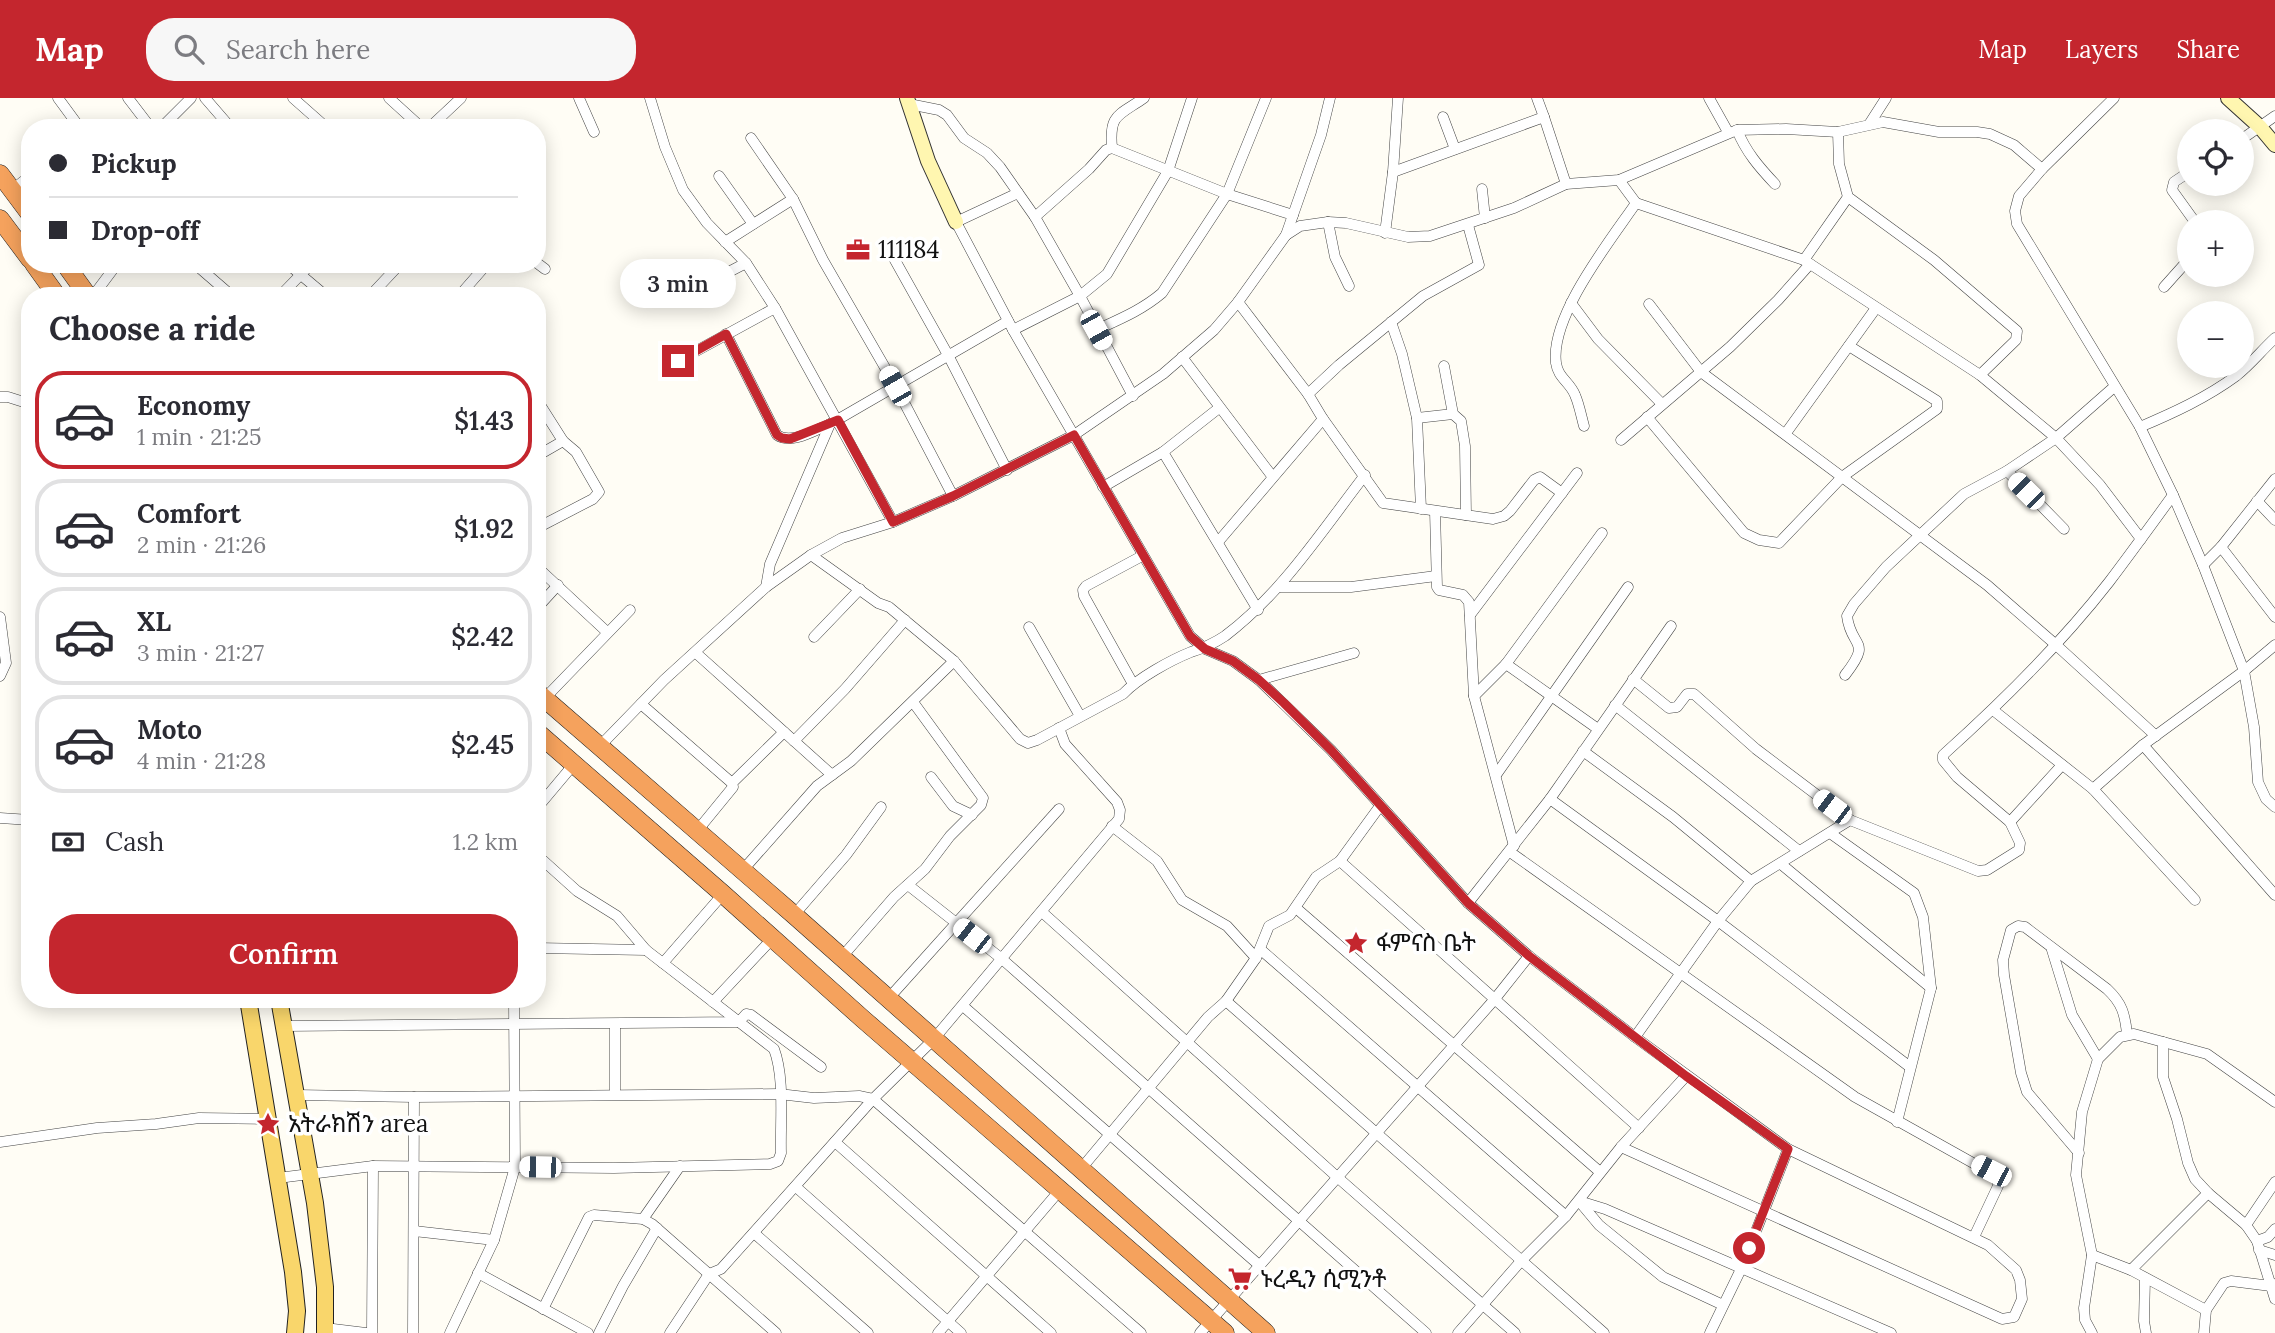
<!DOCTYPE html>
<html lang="en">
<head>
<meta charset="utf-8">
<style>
	:root { --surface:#fff; --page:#f7f7f7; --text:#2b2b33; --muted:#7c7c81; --line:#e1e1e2; --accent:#c4262e }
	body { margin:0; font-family:Lora,"Noto Sans Ethiopic",serif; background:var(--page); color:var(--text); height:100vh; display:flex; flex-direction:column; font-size:26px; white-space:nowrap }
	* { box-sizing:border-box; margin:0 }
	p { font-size:23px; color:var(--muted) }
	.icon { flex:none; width:38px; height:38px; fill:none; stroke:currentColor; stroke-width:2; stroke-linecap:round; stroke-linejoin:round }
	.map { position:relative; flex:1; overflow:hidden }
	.panel { position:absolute; left:21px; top:189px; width:525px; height:721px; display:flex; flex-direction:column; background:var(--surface); border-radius:28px; box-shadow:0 4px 18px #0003 }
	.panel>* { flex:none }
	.top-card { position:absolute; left:21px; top:21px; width:525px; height:154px; border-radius:28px; box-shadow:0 4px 18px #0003; display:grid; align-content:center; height:154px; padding:0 28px; background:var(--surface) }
	.fabs { position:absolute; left:2177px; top:21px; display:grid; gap:14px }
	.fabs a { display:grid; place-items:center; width:77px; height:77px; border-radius:50%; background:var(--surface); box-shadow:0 4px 18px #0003; font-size:35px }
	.end { position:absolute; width:32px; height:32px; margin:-16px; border:9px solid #c4262e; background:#fff; box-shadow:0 0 0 4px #fff }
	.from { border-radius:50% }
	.bubble { position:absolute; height:49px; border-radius:24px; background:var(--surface); box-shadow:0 4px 18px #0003; font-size:23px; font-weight:600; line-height:49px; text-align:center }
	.car { position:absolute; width:21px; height:42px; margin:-21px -10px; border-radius:9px; box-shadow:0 0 5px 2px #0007; background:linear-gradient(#fff 24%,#345 0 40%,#fff 0 76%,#345 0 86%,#fff 0) }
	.top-card b { display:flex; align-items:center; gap:24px; height:66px; font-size:26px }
	.top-card b+b { border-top:2px solid var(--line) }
	.top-card i { width:18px; height:18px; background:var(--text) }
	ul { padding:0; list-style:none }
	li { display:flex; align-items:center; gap:21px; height:98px; margin:0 14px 10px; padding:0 14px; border:4px solid var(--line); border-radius:28px }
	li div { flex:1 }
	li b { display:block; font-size:26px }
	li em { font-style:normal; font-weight:600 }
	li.selected { border-color:var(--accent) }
	li>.icon { width:63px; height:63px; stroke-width:1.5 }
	h2 { padding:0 28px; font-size:32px; line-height:84px }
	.pay { display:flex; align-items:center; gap:18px; height:77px; padding:0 28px; font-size:26px }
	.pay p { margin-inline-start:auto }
	.cta { display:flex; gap:14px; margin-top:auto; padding:14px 28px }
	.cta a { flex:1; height:80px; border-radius:28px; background:var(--accent); color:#fff; font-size:28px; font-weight:600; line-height:80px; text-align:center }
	header { display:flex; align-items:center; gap:42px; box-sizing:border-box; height:98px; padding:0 35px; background:var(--accent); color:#fff }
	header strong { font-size:33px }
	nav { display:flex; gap:38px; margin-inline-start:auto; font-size:24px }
	.search { width:490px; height:63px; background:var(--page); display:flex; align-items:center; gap:18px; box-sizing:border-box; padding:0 24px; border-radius:28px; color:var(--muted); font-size:26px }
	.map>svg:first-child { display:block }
</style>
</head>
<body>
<header>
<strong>Map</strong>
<div class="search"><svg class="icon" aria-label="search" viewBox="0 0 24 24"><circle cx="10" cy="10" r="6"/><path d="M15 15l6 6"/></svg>Search here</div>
<nav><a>Map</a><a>Layers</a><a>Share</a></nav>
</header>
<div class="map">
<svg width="2275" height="1235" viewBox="0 0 2275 1235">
	<rect width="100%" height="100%" fill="#fffdf5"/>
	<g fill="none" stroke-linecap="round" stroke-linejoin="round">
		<g stroke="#444" stroke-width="11">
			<g id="street">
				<polyline points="58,0 80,30"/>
				<polyline points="128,0 151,30"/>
				<polyline points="205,0 231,30"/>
				<polyline points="293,0 327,30"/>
				<polyline points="389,0 422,30"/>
				<polyline points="579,0 594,34"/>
				<polyline points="650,0 665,49 683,92 707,125 746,165 775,210 893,424"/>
				<polyline points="1709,0 1728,34"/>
				<polyline points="2114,0 2042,71 2019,98 2015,113 2017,126 2140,329 2173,397 2203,467 2244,573 2254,629 2258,684 2266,701 2275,709"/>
				<polyline points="909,6 939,12 947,17 964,40 987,55 1000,69 1035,119"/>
				<polyline points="1443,19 1455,51"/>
				<polyline points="1544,19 1566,86"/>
				<polyline points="1870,25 1886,0"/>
				<polyline points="161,30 191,0"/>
				<polyline points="429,30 461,0"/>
				<path d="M1737,32C1746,54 1759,69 1775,86"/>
				<polyline points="1838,34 1839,66 1848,99 1934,162 2017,233 2016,242 1980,277"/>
				<polyline points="751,40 793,101 823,162 895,287 953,398"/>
				<polyline points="2242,41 2275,18"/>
				<path d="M1112,50C1109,16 1118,18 1144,0"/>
				<polyline points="1393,74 1544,19 1537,0"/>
				<polyline points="2189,74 2174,84 2172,92 2195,124"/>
				<polyline points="719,78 753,126"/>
				<polyline points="1619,82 1636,105 1804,162 1980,277 2056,340 2100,387 2141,441"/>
				<polyline points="1482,91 1485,120"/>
				<polyline points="12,92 30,78"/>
				<polyline points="1018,95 956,124 1013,232 1190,538 1205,551 1233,563 1259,582 1331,652 1468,805 1529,858 1635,939 1788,1051 1988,1147 2016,1172 2020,1182 2022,1201 2014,1219 2002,1221 1621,1049"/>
				<polyline points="1328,124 1335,159 1349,188"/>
				<polyline points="1385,135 1393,74 1398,0"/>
				<polyline points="1286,137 1300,128 1328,124 1346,125 1408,139 1430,138 1514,110 1566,86 1619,82 1737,32 1786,31 1838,34 1883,24 1939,34 1977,34 1990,36 2014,47 2042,71"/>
				<polyline points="725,144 793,101"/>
				<polyline points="891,155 948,257 1007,372"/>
				<polyline points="1804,162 1848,99"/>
				<polyline points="537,165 545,171"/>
				<polyline points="195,166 232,198"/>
				<polyline points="288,166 326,198"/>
				<polyline points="2164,189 2189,161"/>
				<polyline points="93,198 117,166"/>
				<polyline points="280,198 311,166"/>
				<polyline points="370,198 400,166"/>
				<polyline points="459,198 487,166"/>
				<polyline points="671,204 746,165"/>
				<polyline points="1238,204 1308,296 1323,321 1383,405 1493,421 1504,418 1510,413 1534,382 1540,379 1562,395"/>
				<polyline points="1571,205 1598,241 1662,306"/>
				<polyline points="1649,206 1701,274 1987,487 2055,546 2156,638"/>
				<polyline points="1391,224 1402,256 1417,320 1421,411"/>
				<polyline points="1013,232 1080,198 1107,176 1168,73 1192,0"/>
				<path d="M1096,232C1120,221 1142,212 1162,195L1227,96L1266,0"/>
				<path d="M726,236L777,337C791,347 815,332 830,326"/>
				<polyline points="1182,259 1272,378"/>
				<polyline points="678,263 775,210"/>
				<polyline points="1444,268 1453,316 1461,323 1465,348 1466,417"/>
				<polyline points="1308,296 1339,267 1423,198 1479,167 1468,127"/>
				<polyline points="1133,298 1080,198 1035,119 1089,71 1106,52 1112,50 1227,96 1293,117"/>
				<polyline points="0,299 8,299 30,306"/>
				<polyline points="537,302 563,343 576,354 599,394 593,401 537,430"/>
				<polyline points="1647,319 1744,435 1759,442 1779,445 1842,379 1937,311 1937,303 1849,248"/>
				<polyline points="1417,320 1453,316"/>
				<path d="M1584,328C1581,317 1579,306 1575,297C1570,284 1558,280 1556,265C1550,218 1610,143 1636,105"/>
				<path d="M2140,329C2173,315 2206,300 2236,278C2250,267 2262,252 2275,240"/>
				<polyline points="1786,335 1876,210"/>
				<polyline points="1621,342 1730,249 1778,202 1810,166"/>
				<polyline points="1163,354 1258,512"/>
				<polyline points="537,358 563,343"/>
				<polyline points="2007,373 2064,431"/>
				<polyline points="1103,389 1163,354 1219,310"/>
				<polyline points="2257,403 2275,422"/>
				<polyline points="1435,413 1437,489 1439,492 1463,497 1469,504 1474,598 1514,748"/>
				<polyline points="1218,444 1323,321"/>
				<polyline points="2221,449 2275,519"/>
				<path d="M811,457L878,505L889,509L954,563L1020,641L1028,645L1037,642L1123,596C1138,580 1171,562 1191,554C1204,550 1213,546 1225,538C1282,495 1321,434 1365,377"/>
				<polyline points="2203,467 2221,449 2275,381"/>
				<polyline points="537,469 607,534"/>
				<polyline points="766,489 770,466 830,326 1008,223"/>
				<polyline points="1280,489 1351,489 1436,478"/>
				<polyline points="537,510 558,487"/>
				<polyline points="1470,517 1577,375"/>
				<polyline points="0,519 6,565 0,578"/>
				<polyline points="1029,529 1080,618"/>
				<polyline points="814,539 860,491"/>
				<polyline points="696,555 832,677"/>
				<polyline points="1506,566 1598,631"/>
				<path d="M1845,577C1873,541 1851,551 1847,518L1854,506L1886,469L1964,396L2007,373L2056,340L2114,289"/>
				<polyline points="1633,581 1669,610 1677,609 1687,596 1694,596 1756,651 1850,722 1751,783 1718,823 1635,939"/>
				<polyline points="1259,582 1354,555"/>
				<polyline points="1133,586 1084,498 1083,492 1086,488 1142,458"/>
				<polyline points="1474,598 1506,566 1602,435"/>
				<polyline points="545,600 630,512"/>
				<polyline points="641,606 732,685"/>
				<polyline points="1615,607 1799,753"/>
				<polyline points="1993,612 2093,691 2195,802"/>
				<polyline points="794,643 845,591 905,522"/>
				<polyline points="2143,647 2275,797"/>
				<polyline points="600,648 664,582 766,489 811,457 842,440 893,424 953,398 1074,337 1163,276 1214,232 1238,204 1286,137 1321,37 1330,0"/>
				<polyline points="1583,653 1673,719 1751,783"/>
				<polyline points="1496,677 1628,489"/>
				<polyline points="931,679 953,708 972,717"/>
				<polyline points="2093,691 2143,647 2244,573 2275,547"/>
				<polyline points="1550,701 1718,823 1910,969"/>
				<polyline points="537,710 574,666"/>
				<polyline points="0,720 30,722"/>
				<path d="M1850,722L1978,773L1987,772L2019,752L2020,745L2010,724L1957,679L1943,662V657C2002,604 2060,547 2109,484C2131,455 2152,426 2173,397"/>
				<polyline points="2010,724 2062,667"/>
				<polyline points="1112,728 1157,763 1182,802 1227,828 1256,860"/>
				<polyline points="697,733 733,689 732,685 784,634"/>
				<polyline points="1830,735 1914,795 1923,819 1931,890 1897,1024"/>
				<polyline points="1510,754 1855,999 1998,1079 1998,1088 1974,1139"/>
				<polyline points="538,758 538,850"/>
				<polyline points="1340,763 1639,1030"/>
				<polyline points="1781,766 1931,890"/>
				<polyline points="742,773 817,688 851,663 954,563"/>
				<polyline points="908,787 1002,861 1426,1235"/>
				<polyline points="1468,805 1550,701 1671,528"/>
				<polyline points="1296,810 1600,1074"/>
				<polyline points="1042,814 1336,1078 1515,1235"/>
				<polyline points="794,817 846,757 881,709"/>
				<polyline points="537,850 646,852"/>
				<polyline points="1260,851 1566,1118"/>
				<polyline points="2052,852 2072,917 2098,961"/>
				<polyline points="841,860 894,799 925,771 950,738 981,707 983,700 913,604"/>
				<polyline points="663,865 723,796"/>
				<polyline points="888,901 1059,711"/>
				<polyline points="1226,903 1604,1235"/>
				<polyline points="713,904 772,841"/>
				<polyline points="963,908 1259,1167"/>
				<polyline points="284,928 739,924 746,916 751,917 821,969"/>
				<polyline points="2163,944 2163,979 2177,1021 2188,1065 2195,1081 2208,1095 2246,1127 2257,1143 2275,1201"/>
				<polyline points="615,996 615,926"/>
				<polyline points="297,997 414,999 779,996 814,1000 859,998 873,1001 1141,1235"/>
				<polyline points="0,1044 97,1030 156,1026 199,1020 266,1021"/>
				<polyline points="835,1044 1051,1235"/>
				<path d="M2079,1055L2027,994L2021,975L2004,877L2003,862L2011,832L2018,828L2025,829L2107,891C2122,905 2125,916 2127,936"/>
				<polyline points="1080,1072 1208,919 1226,903 1256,860 1269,828 1290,817 1316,779 1340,763 1380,708"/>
				<path d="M278,1080L373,1068L614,1070L770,1066L778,1063L781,1055C780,1024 785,980 774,951L646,852L617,818L577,793L537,757"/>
				<polyline points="796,1089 961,1235"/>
				<polyline points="1579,1103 1605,1111 1891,1235"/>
				<polyline points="1579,1103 1599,1127 1663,1179 1723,1207"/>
				<polyline points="643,1121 680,1068"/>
				<polyline points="2246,1127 2275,1084"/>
				<polyline points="414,1133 494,1142"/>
				<polyline points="754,1135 868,1235"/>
				<polyline points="2257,1143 2268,1139 2275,1131"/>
				<polyline points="2259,1152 2275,1157"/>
				<polyline points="2092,1157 2131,1172 2206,1212"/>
				<polyline points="2131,1172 2208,1095"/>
				<polyline points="478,1175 588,1235"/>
				<polyline points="2145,1180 2144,1223 2146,1235"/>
				<polyline points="543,1211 589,1119 594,1117 643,1121 652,1126 776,1235"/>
				<polyline points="325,1230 366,1235"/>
				<polyline points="372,1235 373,1068"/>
				<polyline points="413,1235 414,999"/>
				<polyline points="450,1235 494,1142 515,1069 514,901"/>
				<polyline points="599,1235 623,1188 657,1130"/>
				<polyline points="670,1235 709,1176 721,1171 873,1001 933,942 1119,721 1120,712 1117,704 1065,646 1059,630"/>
				<polyline points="938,1235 1060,1092"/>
				<polyline points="1200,1235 1494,902 1529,858"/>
				<polyline points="1458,1235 1521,1163 1566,1118 1621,1049 1686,978"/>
				<polyline points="1710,1235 1742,1169 1788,1051"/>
				<polyline points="2092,1235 2085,1222 2084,1210 2092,1157 2076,1077 2082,1014 2098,961 2120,939 2134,936 2207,956 2275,1004"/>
				<polyline points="2204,1235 2206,1212 2224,1185 2231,1183 2271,1188 2275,1186"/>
			</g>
		</g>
		<g stroke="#333" stroke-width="16">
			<g id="secondary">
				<polyline points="907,0 928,63 956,124"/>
				<polyline points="2228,0 2260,29 2275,47"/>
			</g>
		</g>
		<g stroke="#222" stroke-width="18">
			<g id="primary">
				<polyline points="248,901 293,1174 297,1213 295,1235"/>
				<polyline points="279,901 315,1105 325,1189 325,1235"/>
			</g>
		</g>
		<g stroke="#222" stroke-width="19">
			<g id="highway">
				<polyline points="0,76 30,116"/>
				<polyline points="0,121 30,161"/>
				<polyline points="34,166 57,198"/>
				<polyline points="65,166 88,198"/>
				<polyline points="537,594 794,817 1266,1235"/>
				<polyline points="537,634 723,796 864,922 1225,1235"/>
			</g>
		</g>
		<use href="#street" stroke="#fff" stroke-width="10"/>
		<use href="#secondary" stroke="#fff6b0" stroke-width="14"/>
		<use href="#primary" stroke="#f9d66b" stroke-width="16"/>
		<use href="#highway" stroke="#f5a25d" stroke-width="18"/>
	</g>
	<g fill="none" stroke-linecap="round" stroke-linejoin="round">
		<polyline stroke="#c4262e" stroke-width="9" points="678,263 726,236 777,337 782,340 790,341 838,322 893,424 953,398 1074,337 1190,538 1205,551 1233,563 1259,582 1284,605 1331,652 1468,805 1529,858 1686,978 1788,1051 1749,1150"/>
	</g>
	<defs>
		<g id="office-bare" transform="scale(1.89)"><path d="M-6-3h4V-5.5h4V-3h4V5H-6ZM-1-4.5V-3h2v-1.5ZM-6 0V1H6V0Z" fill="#c4262e" stroke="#fff" stroke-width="2.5" paint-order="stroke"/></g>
		<g id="sight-bare" transform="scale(1.89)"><path d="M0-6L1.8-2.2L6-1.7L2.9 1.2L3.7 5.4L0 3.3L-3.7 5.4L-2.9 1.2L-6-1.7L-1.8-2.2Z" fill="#c4262e" stroke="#fff" stroke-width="2.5" paint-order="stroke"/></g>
		<g id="supermarket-bare" transform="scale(1.89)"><path d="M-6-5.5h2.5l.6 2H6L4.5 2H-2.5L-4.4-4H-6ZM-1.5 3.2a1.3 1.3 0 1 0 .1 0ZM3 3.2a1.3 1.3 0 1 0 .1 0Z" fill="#c4262e" stroke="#fff" stroke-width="2.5" paint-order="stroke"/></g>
	</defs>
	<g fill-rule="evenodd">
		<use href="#office-bare" x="858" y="152"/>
		<use href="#sight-bare" x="1356" y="845"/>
		<use href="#sight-bare" x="268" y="1026"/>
		<use href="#supermarket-bare" x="1240" y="1181"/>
	</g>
	<g text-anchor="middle" stroke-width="7" stroke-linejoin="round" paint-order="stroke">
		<g font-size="24" fill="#111" stroke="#fff" text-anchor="start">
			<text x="878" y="160">111184</text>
			<text x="1376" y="853">ፋምናስ ቤት</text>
			<text x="288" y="1034">አትራክሽን area</text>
			<text x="1260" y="1189">ኑረዲን ሲሚንቶ</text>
		</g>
	</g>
</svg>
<div class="fabs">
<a><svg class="icon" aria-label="locate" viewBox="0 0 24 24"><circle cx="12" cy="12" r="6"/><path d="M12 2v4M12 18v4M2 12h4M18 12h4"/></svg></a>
<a>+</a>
<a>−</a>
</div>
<i class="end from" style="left:1749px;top:1150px"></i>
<i class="end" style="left:678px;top:263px"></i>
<div class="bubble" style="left:620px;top:161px;width:116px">3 min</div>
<i class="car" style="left:1096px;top:232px;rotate:151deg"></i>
<i class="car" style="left:895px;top:288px;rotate:330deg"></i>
<i class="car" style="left:2026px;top:393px;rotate:315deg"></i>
<i class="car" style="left:1832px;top:709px;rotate:307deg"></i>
<i class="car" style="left:972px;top:838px;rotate:308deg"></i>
<i class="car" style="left:540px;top:1069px;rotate:271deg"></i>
<i class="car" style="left:1991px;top:1073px;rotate:297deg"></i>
<div class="top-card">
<b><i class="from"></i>Pickup</b>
<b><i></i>Drop-off</b>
</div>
<section class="panel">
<h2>Choose a ride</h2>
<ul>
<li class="selected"><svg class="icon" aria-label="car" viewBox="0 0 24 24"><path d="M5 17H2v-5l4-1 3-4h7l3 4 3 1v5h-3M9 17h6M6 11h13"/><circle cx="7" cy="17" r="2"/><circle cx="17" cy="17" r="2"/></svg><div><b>Economy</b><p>1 min · 21:25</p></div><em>$1.43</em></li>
<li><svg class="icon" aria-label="car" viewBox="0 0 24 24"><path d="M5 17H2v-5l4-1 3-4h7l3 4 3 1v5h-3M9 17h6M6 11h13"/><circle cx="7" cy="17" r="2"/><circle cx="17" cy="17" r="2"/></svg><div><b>Comfort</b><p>2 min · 21:26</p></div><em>$1.92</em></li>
<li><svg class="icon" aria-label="car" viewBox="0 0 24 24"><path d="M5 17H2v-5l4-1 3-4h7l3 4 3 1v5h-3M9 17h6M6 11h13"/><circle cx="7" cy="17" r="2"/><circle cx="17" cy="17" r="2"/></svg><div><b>XL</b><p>3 min · 21:27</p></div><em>$2.42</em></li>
<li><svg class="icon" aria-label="car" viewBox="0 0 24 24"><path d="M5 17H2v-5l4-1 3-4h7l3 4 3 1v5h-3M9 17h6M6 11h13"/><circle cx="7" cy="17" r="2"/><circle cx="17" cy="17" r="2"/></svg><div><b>Moto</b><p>4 min · 21:28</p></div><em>$2.45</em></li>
</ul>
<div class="pay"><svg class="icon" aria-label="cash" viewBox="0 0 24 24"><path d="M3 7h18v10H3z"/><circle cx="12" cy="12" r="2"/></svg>Cash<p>1.2 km</p></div>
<div class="cta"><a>Confirm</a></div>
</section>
</div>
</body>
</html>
